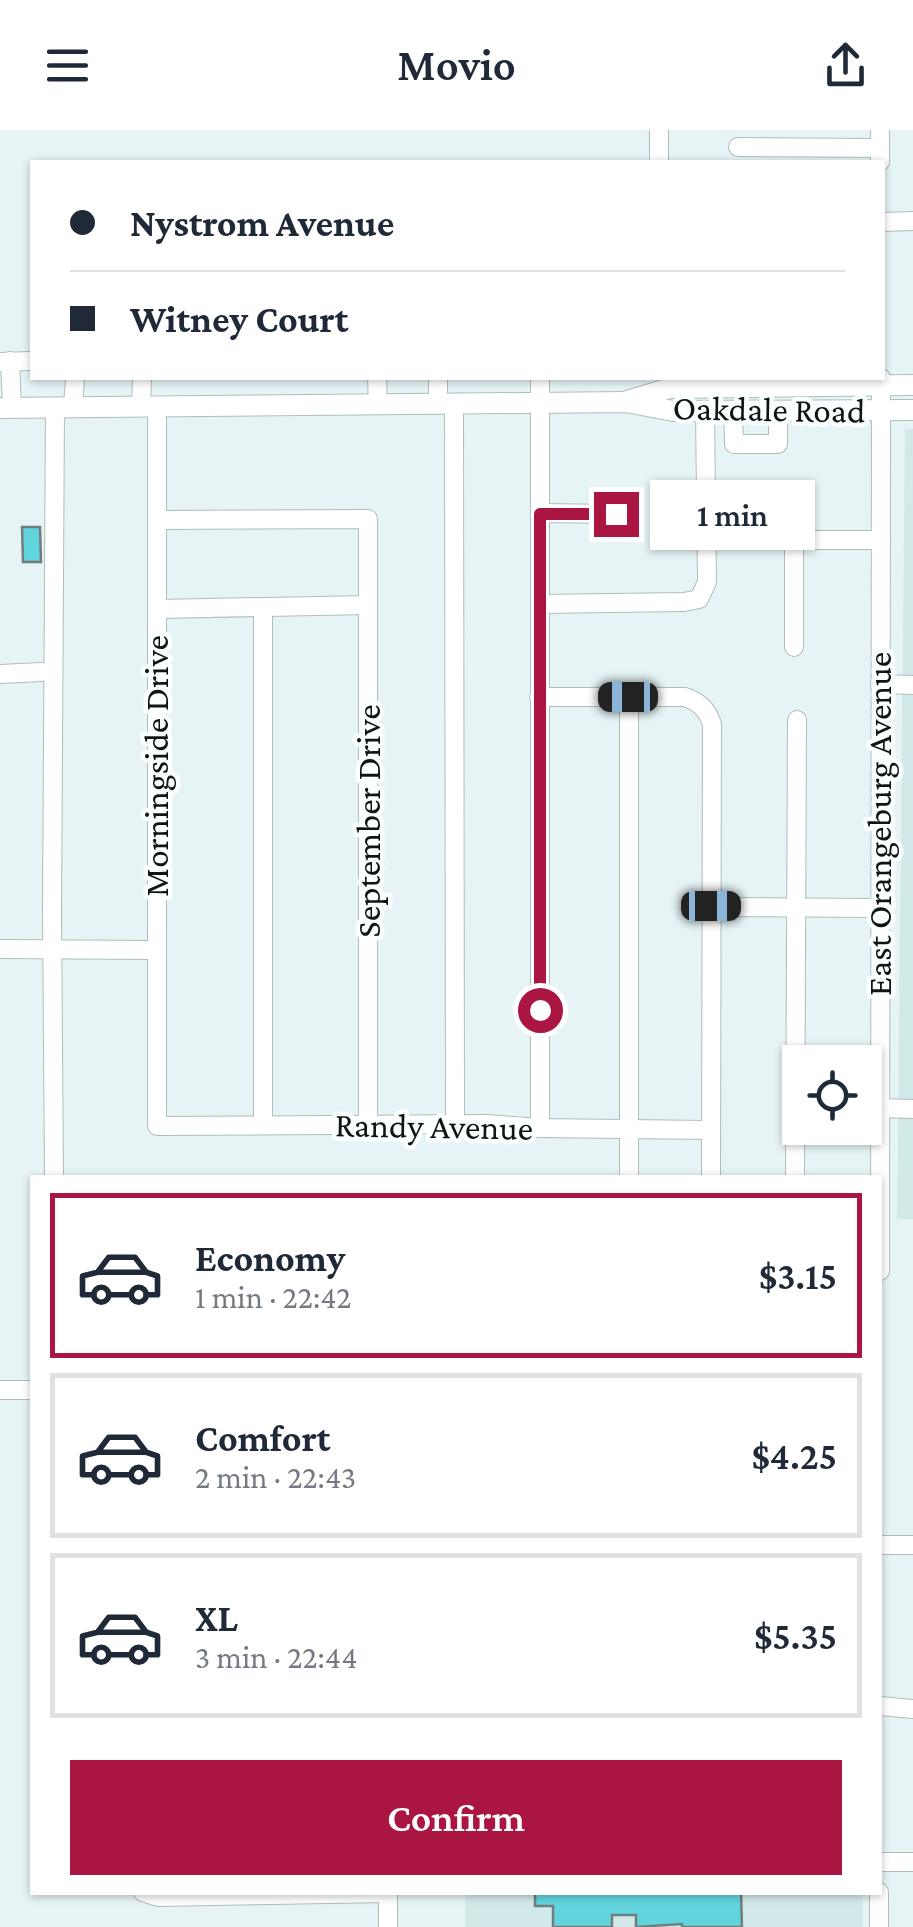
<!DOCTYPE html>
<html lang="en">
<head>
<meta charset="utf-8">
<style>
	:root { --surface:#fff; --page:#f6f6f7; --text:#1f2937; --muted:#747a83; --line:#e0e1e3; --accent:#aa1542 }
	body { margin:0; font-family:"Crimson Pro",serif; background:var(--page); color:var(--text); height:100vh; display:flex; flex-direction:column; font-size:38px; white-space:nowrap }
	* { box-sizing:border-box; margin:0 }
	p { font-size:32px; color:var(--muted) }
	.icon { flex:none; width:55px; height:55px; fill:none; stroke:currentColor; stroke-width:2; stroke-linecap:round; stroke-linejoin:round }
	.map { position:relative; flex:1; overflow:hidden }
	.details { position:absolute; left:30px; top:1045px; width:852px; height:720px; display:flex; flex-direction:column; background:var(--surface); border-radius:0px; box-shadow:0 2px 8px #0004 }
	.details>* { flex:none }
	.guide { position:absolute; left:30px; top:30px; width:855px; height:220px; border-radius:0px; box-shadow:0 2px 8px #0004; display:grid; align-content:center; height:220px; padding:0 40px; background:var(--surface) }
	.buttons { position:absolute; left:782px; top:915px; display:grid; gap:20px }
	.buttons a { display:grid; place-items:center; width:100px; height:100px; border-radius:0px; background:var(--surface); box-shadow:0 2px 8px #0004; font-size:50px }
	.end { position:absolute; width:45px; height:45px; margin:-22px; border:12px solid #aa1542; background:#fff; box-shadow:0 0 0 5px #fff }
	.from { border-radius:50% }
	.bubble { position:absolute; height:70px; border-radius:0px; background:var(--surface); box-shadow:0 2px 8px #0004; font-size:32px; font-weight:600; line-height:70px; text-align:center }
	.car { position:absolute; width:30px; height:60px; margin:-30px -15px; border-radius:12px; box-shadow:0 0 8px 2px #0007; background:linear-gradient(#222 24%,#8ab4d8 0 40%,#222 0 76%,#8ab4d8 0 86%,#222 0) }
	.guide b { display:flex; align-items:center; gap:35px; height:95px; font-size:38px }
	.guide b+b { border-top:2px solid var(--line) }
	.guide i { width:25px; height:25px; background:var(--text) }
	ul { padding:18px 0 0; list-style:none }
	li { display:flex; align-items:center; gap:30px; height:165px; margin:0 20px 15px; padding:0 20px; border:5px solid var(--line); border-radius:0px }
	li div { flex:1 }
	li b { display:block; font-size:38px }
	li em { font-style:normal; font-weight:600 }
	li.selected { border-color:var(--accent) }
	li>.icon { width:90px; height:90px; stroke-width:1.5 }
	.cta { display:flex; gap:20px; margin-top:auto; padding:20px 40px }
	.cta a { flex:1; height:115px; border-radius:0px; background:var(--accent); color:#fff; font-size:40px; font-weight:600; line-height:115px; text-align:center }
	header { display:flex; justify-content:space-between; align-items:center; height:130px; padding:0 40px; background:var(--surface); font-size:45px; font-weight:600 }
	.map>svg:first-child { display:block }
</style>
</head>
<body>
<header><svg class="icon" aria-label="menu" viewBox="0 0 24 24"><path d="M4 6h16M4 12h16M4 18h16"/></svg>Movio<svg class="icon" aria-label="share" viewBox="0 0 24 24"><path d="M12 15V3M7 8l5-5 5 5M5 13v7h14v-7"/></svg></header>
<div class="map">
<svg width="913" height="1797" viewBox="0 0 913 1797">
	<rect width="100%" height="100%" fill="#e6f4f5"/>
	<g fill="#d2e9ea">
		<polygon points="905,299 913,299 913,1089 897,1089"/>
		<rect x="465" y="1763" width="398" height="34"/>
	</g>
	<g fill="#60d5dd" stroke="#717d7e" stroke-width="2.5">
		<polygon points="22,397 40,397 41,432 23,432"/>
		<polygon points="535,1762 741,1762 742,1797 682,1797 682,1794 636,1797 636,1785 612,1785 612,1797 553,1797 553,1776 535,1776"/>
	</g>
	<g fill="none" stroke-linecap="round" stroke-linejoin="round">
		<g stroke="#b0bdbd" stroke-width="20">
			<g id="minor">
				<polyline points="880,0 880,32"/>
				<polyline points="738,17 880,18"/>
				<polyline points="659,32 659,0"/>
				<polyline points="882,92 913,91"/>
				<polyline points="10,231 12,277"/>
				<polyline points="0,232 32,231"/>
				<polyline points="377,248 378,275"/>
				<polyline points="438,248 438,275"/>
				<polyline points="454,275 455,994"/>
				<polyline points="141,276 142,248"/>
				<polyline points="157,276 157,996 487,994 540,998 711,1000"/>
				<polyline points="73,277 75,248"/>
				<polyline points="733,280 734,314 778,314 778,280"/>
				<polyline points="540,383 615,384"/>
				<polyline points="157,390 368,389 368,994"/>
				<polyline points="735,410 881,410"/>
				<polyline points="540,474 684,472 699,469 707,452 705,281"/>
				<polyline points="263,477 263,995"/>
				<polyline points="157,479 368,475"/>
				<polyline points="794,517 794,409"/>
				<polyline points="0,544 41,542"/>
				<polyline points="880,554 913,555"/>
				<path d="M539,567H685C699,572 707,579 712,594L711,1048"/>
				<polyline points="629,567 629,1048"/>
				<polyline points="711,777 879,778"/>
				<polyline points="0,819 156,820"/>
				<polyline points="880,978 913,979"/>
				<polyline points="540,998 540,248"/>
				<polyline points="54,1048 52,784 55,277"/>
				<polyline points="795,1048 797,590"/>
				<polyline points="880,1141 881,248"/>
				<polyline points="0,1260 32,1260"/>
				<polyline points="880,1415 913,1415"/>
				<polyline points="880,1576 913,1579"/>
				<polyline points="880,1732 913,1732"/>
				<polyline points="143,1762 158,1767 388,1763"/>
				<polyline points="388,1762 388,1797"/>
				<polyline points="879,1762 879,1797"/>
			</g>
		</g>
		<g stroke="#b0bdbd" stroke-width="22">
			<g id="major">
				<polyline points="627,271 670,258 913,255"/>
				<polyline points="0,278 626,272 673,281 913,280"/>
			</g>
		</g>
		<use href="#minor" stroke="#fff" stroke-width="18"/>
		<use href="#major" stroke="#fff" stroke-width="20"/>
	</g>
	<g fill="none" stroke-linecap="round" stroke-linejoin="round">
		<polyline stroke="#aa1542" stroke-width="12" points="540,880 540,384 616,384"/>
	</g>
	<g text-anchor="middle" stroke-width="9" stroke-linejoin="round" paint-order="stroke">
		<g font-size="35" fill="#0f1414" stroke="#fcffff">
			<text transform="translate(769 279) rotate(1)" y="12">Oakdale Road</text>
			<text transform="translate(156 636) rotate(-90)" y="12">Morningside Drive</text>
			<text transform="translate(368 691) rotate(-90)" y="12">September Drive</text>
			<text transform="translate(879 694) rotate(-90)" y="12">East Orangeburg Avenue</text>
			<text transform="translate(434 996) rotate(1)" y="12">Randy Avenue</text>
		</g>
	</g>
</svg>
<div class="buttons">
<a><svg class="icon" aria-label="locate" viewBox="0 0 24 24"><circle cx="12" cy="12" r="6"/><path d="M12 2v4M12 18v4M2 12h4M18 12h4"/></svg></a>
</div>
<i class="end from" style="left:540px;top:880px"></i>
<i class="end" style="left:616px;top:384px"></i>
<div class="bubble" style="left:650px;top:350px;width:165px">1 min</div>
<i class="car" style="left:628px;top:567px;rotate:270deg"></i>
<i class="car" style="left:711px;top:776px;rotate:90deg"></i>
<div class="guide">
<b><i class="from"></i>Nystrom Avenue</b>
<b><i></i>Witney Court</b>
</div>
<section class="details">
<ul>
<li class="selected"><svg class="icon" aria-label="car" viewBox="0 0 24 24"><path d="M5 17H2v-5l4-1 3-4h7l3 4 3 1v5h-3M9 17h6M6 11h13"/><circle cx="7" cy="17" r="2"/><circle cx="17" cy="17" r="2"/></svg><div><b>Economy</b><p>1 min · 22:42</p></div><em>$3.15</em></li>
<li><svg class="icon" aria-label="car" viewBox="0 0 24 24"><path d="M5 17H2v-5l4-1 3-4h7l3 4 3 1v5h-3M9 17h6M6 11h13"/><circle cx="7" cy="17" r="2"/><circle cx="17" cy="17" r="2"/></svg><div><b>Comfort</b><p>2 min · 22:43</p></div><em>$4.25</em></li>
<li><svg class="icon" aria-label="car" viewBox="0 0 24 24"><path d="M5 17H2v-5l4-1 3-4h7l3 4 3 1v5h-3M9 17h6M6 11h13"/><circle cx="7" cy="17" r="2"/><circle cx="17" cy="17" r="2"/></svg><div><b>XL</b><p>3 min · 22:44</p></div><em>$5.35</em></li>
</ul>
<div class="cta"><a>Confirm</a></div>
</section>
</div>
</body>
</html>
